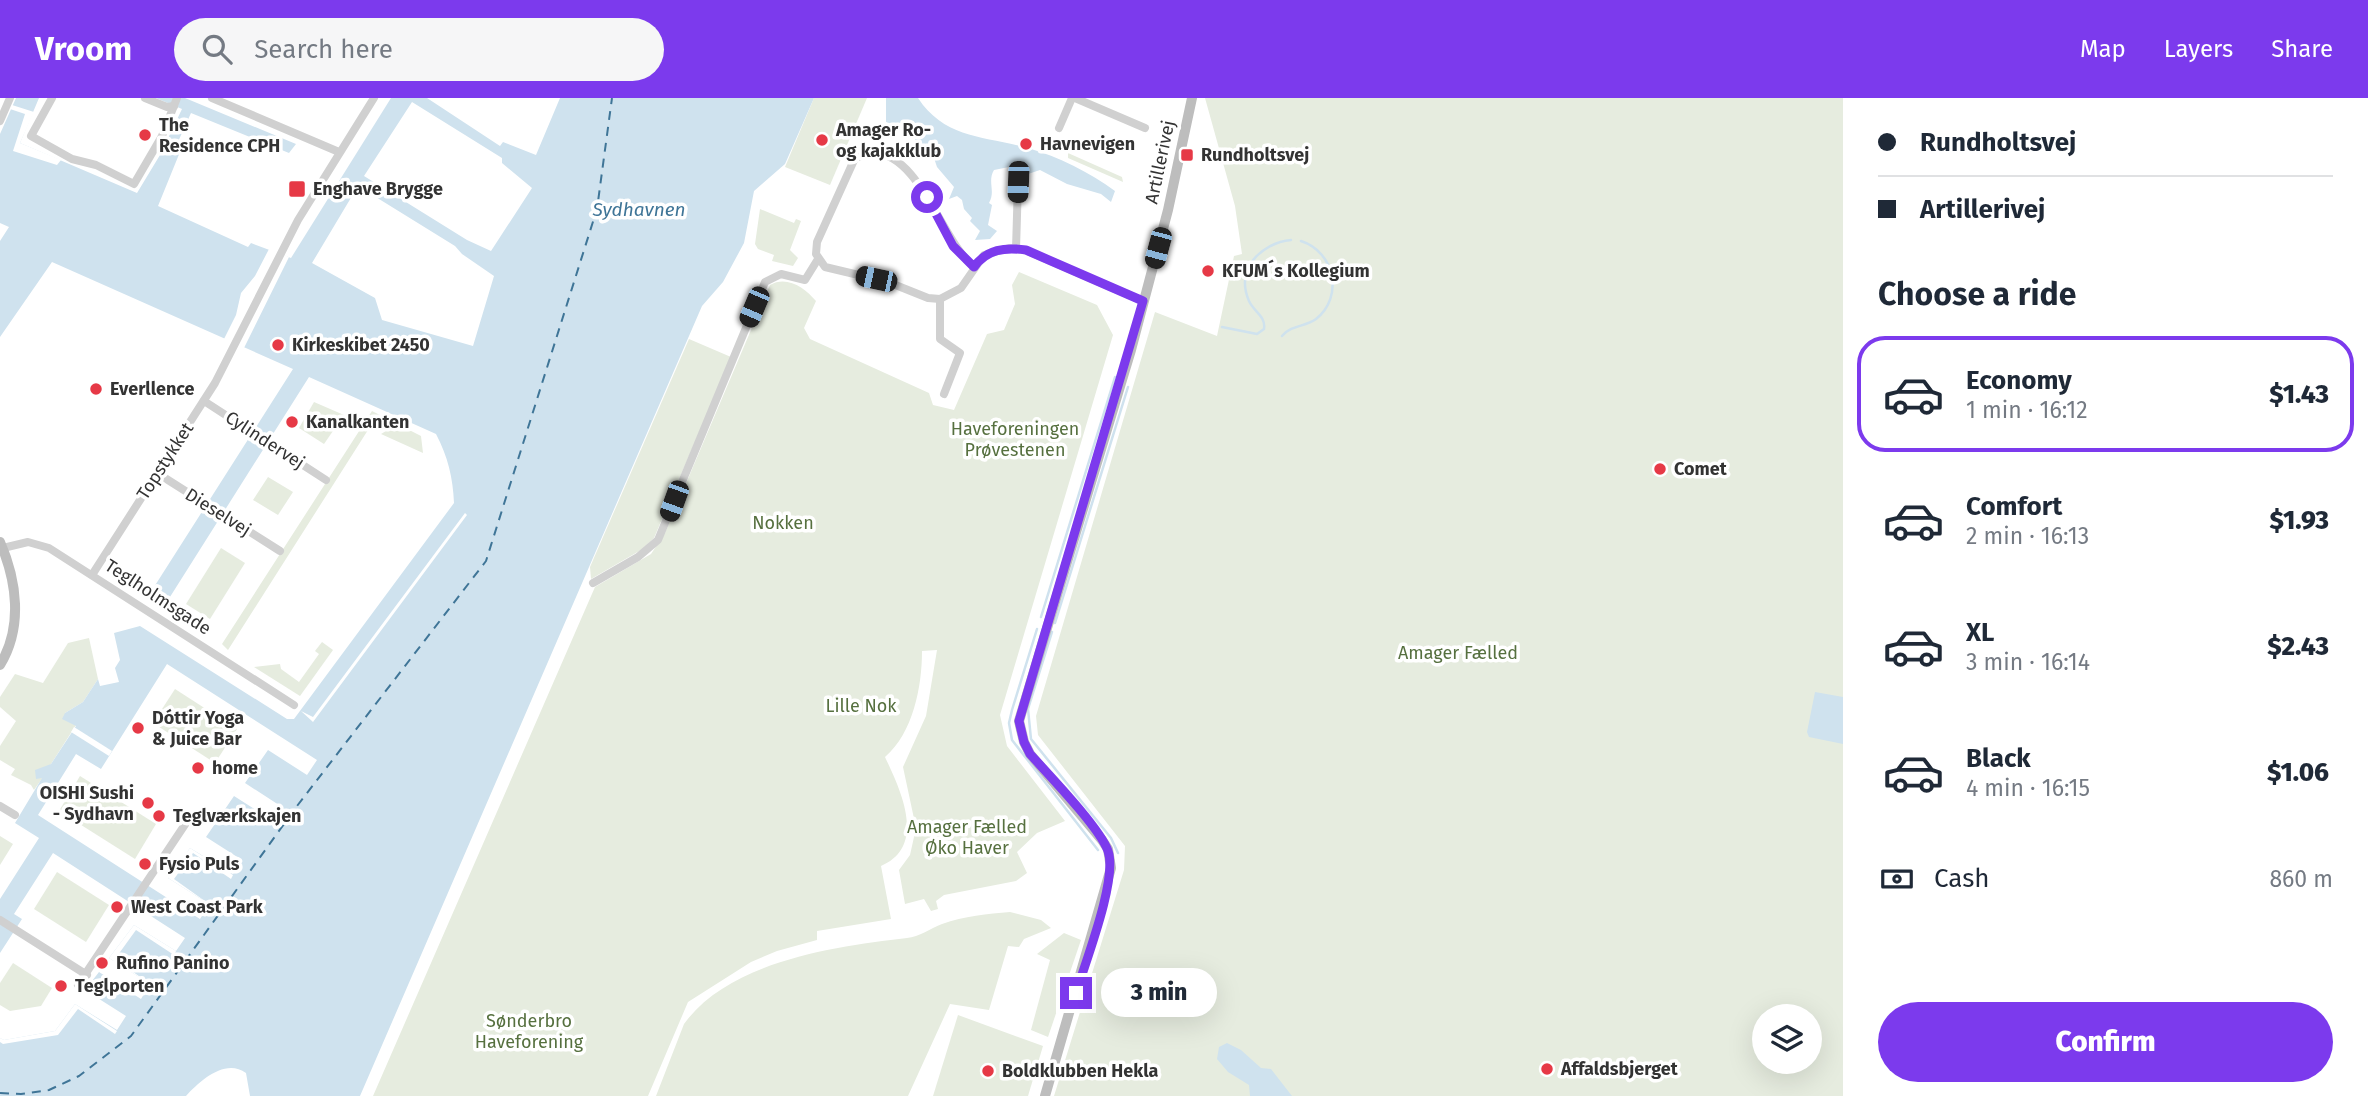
<!DOCTYPE html>
<html lang="en">
<head>
<meta charset="utf-8">
<style>
	:root { --surface:#fff; --page:#f6f6f7; --text:#1f2937; --muted:#747a83; --line:#e0e1e3; --accent:#7c3aed }
	body { margin:0; font-family:"Fira Sans",sans-serif; background:var(--page); color:var(--text); height:100vh; display:flex; flex-direction:column; font-size:26px; white-space:nowrap }
	* { box-sizing:border-box; margin:0 }
	p { font-size:23px; color:var(--muted) }
	.icon { flex:none; width:38px; height:38px; fill:none; stroke:currentColor; stroke-width:2; stroke-linecap:round; stroke-linejoin:round }
	.map { position:relative; flex:1; overflow:hidden }
	.drawer { display:flex; flex-direction:column; background:var(--surface); width:525px }
	.drawer>* { flex:none }
	.guide { display:grid; align-content:center; height:154px; padding:0 35px; background:var(--surface) }
	.fabs { position:absolute; left:1752px; top:906px; display:grid; gap:14px }
	.fabs a { display:grid; place-items:center; width:70px; height:70px; border-radius:50%; background:var(--surface); box-shadow:0 7px 28px #0002; font-size:35px }
	.end { position:absolute; width:32px; height:32px; margin:-16px; border:9px solid #7c3aed; background:#fff; box-shadow:0 0 0 4px #fff }
	.from { border-radius:50% }
	.bubble { position:absolute; height:49px; border-radius:24px; background:var(--surface); box-shadow:0 7px 28px #0002; font-size:23px; font-weight:800; line-height:49px; text-align:center }
	.car { position:absolute; width:21px; height:42px; margin:-21px -10px; border-radius:9px; box-shadow:0 0 5px 2px #0007; background:linear-gradient(#222 24%,#8ab4d8 0 40%,#222 0 76%,#8ab4d8 0 86%,#222 0) }
	.guide b { display:flex; align-items:center; gap:24px; height:66px; font-size:26px }
	.guide b+b { border-top:2px solid var(--line) }
	.guide i { width:18px; height:18px; background:var(--text) }
	ul { padding:0; list-style:none }
	li { display:flex; align-items:center; gap:21px; height:116px; margin:0 14px 10px; padding:0 21px; border:4px solid transparent; border-radius:28px }
	li div { flex:1 }
	li b { display:block; font-size:26px }
	li em { font-style:normal; font-weight:800 }
	li.current { border-color:var(--accent) }
	li>.icon { width:63px; height:63px; stroke-width:1.5 }
	h2 { padding:0 35px; font-size:32px; line-height:84px }
	.pay { display:flex; align-items:center; gap:18px; height:77px; padding:0 35px; font-size:26px }
	.pay p { margin-inline-start:auto }
	.primary-button { display:flex; gap:14px; margin-top:auto; padding:14px 35px }
	.primary-button a { flex:1; height:80px; border-radius:42px; background:var(--accent); color:#fff; font-size:28px; font-weight:800; line-height:80px; text-align:center }
	header { display:flex; align-items:center; gap:42px; box-sizing:border-box; height:98px; padding:0 35px; background:var(--accent); color:#fff }
	header strong { font-size:33px }
	nav { display:flex; gap:38px; margin-inline-start:auto; font-size:24px }
	.search { width:490px; height:63px; background:var(--page); display:flex; align-items:center; gap:18px; box-sizing:border-box; padding:0 24px; border-radius:38px; color:var(--muted); font-size:26px }
	main { display:flex; flex:1; min-height:0 }
	.map>svg:first-child { display:block }
</style>
</head>
<body>
<header>
<strong>Vroom</strong>
<div class="search"><svg class="icon" aria-label="search" viewBox="0 0 24 24"><circle cx="10" cy="10" r="6"/><path d="M15 15l6 6"/></svg>Search here</div>
<nav><a>Map</a><a>Layers</a><a>Share</a></nav>
</header>
<main>
<div class="map">
<svg width="1843" height="998" viewBox="0 0 1843 998">
	<rect width="100%" height="100%" fill="#fff"/>
	<g fill="#e6ecdf" fill-rule="evenodd">
		<polygon points="814,0 867,0 830,87 785,69"/>
		<path d="M1205,0H1843V998H1054L1124,772L1125,748L1038,637L1036,618L1155,214L1217,238L1234,158L1242,156L1235,108ZM1764,919H1810V964H1764Z"/>
		<polygon points="1068,55 1122,79 1123,84 1068,60"/>
		<polygon points="760,111 794,125 796,121 801,123 790,152 798,160 793,168 772,163 774,157 758,151 755,146"/>
		<path d="M1019,174L1097,207L1113,237L1000,617L1007,648L1065,723L1037,735L1017,754L1027,775L1016,783L944,797L936,803L938,811L931,813L924,801L905,806L899,772L910,757L916,730L903,669L926,618L937,552L922,553C922,589 913,635 885,659C900,691 928,748 881,768L891,821L817,833V842L777,853L751,864L688,904L648,998H373L595,489L651,456L665,435L770,187C787,177 805,190 816,203L804,230L810,241L929,295L933,307L954,312L987,236L1004,232L1015,206L1012,187Z"/>
		<polygon points="689,241 731,259 654,440 641,452 591,481 590,469"/>
		<polygon points="314,304 344,317 324,346 299,330"/>
		<polygon points="372,313 421,338 423,355 381,336 386,333 377,329 380,324 375,321 228,552 222,546"/>
		<polygon points="268,379 293,394 278,417 253,402"/>
		<polygon points="221,450 245,465 210,521 186,506"/>
		<polygon points="89,540 98,581 83,604 65,615 76,627 51,666 39,678 43,679 34,692 31,687 11,677 15,671 0,662 0,648 16,623 0,609 0,599 15,576 43,585 68,545"/>
		<polygon points="322,544 333,552 300,598 254,569 280,566 281,571 299,584 319,556 315,553"/>
		<polygon points="175,591 237,631 215,665 153,625"/>
		<polygon points="80,678 156,726 135,761 59,713"/>
		<polygon points="0,738 13,746 0,767"/>
		<polygon points="57,774 109,807 86,844 34,811"/>
		<path d="M1010,814L1041,822L1051,830L1024,841L1019,849L1008,848L989,912L950,906L908,998H656L684,926C729,863 837,848 907,840C919,839 931,830 942,826C964,818 988,816 1010,814Z"/>
		<polygon points="1064,835 1081,842 1048,939 1031,932 1050,862 1037,856"/>
		<polygon points="13,865 52,890 41,908 10,913 0,907 0,885"/>
		<polygon points="958,917 1043,948 1028,998 933,998"/>
	</g>
	<g fill="#cfe2ee" fill-rule="evenodd">
		<path d="M16,0H39L20,45L137,95L160,57L182,11L156,0H185L296,46L289,55L191,15L177,46L182,49L158,108L248,149L251,145L291,160L391,0H427L500,48L503,44L536,57L560,0H814L785,66L754,93L744,145L723,184L702,208L360,998H250L246,975C225,960 200,983 186,998H0V940L4,942L55,933L75,906L117,932L126,918L85,892L99,874L141,901L150,886L109,860L134,827L176,853L185,840L53,755L14,816L22,821L0,855V801L39,740L15,725L42,680L36,681L35,672L51,666L76,628L62,621L65,615L83,604L98,581L100,588L119,584L115,570L120,562L114,535L140,528L287,621H294L454,405C453,380 448,359 436,336L309,279L163,510L147,500L293,271L52,164L0,239V143L9,129L0,125V36ZM412,4L502,60V65L532,90L491,153L467,142L364,78ZM358,88L455,148L462,156L494,178L473,248L382,222L375,200L312,165ZM167,566L317,662L307,677L268,652L245,685L282,709L273,723L234,698L206,739L242,762L233,776L190,750L168,780L209,806L200,821L38,717L76,656L101,671Z"/>
		<path d="M886,0H918C945,41 985,38 1028,50C1059,59 1089,74 1115,93L1111,104L1101,96L1067,86L1040,72L1028,76L1009,69L994,72C987,84 996,93 989,105L992,107L988,127L997,133L990,141L975,142L980,133L970,123L972,120L964,111L962,102L957,98L949,101L954,89L937,69L934,60L929,57L924,62L922,60V44L915,43V39L886,24Z"/>
		<polygon points="1815,594 1843,599 1843,646 1809,639 1807,634"/>
		<polygon points="1227,945 1241,952 1261,970 1271,971 1292,998 1250,998 1249,987 1228,974 1217,961 1219,949"/>
	</g>
	<g fill="#fff">
		<polygon points="12,7 34,14 20,45 61,62 57,67 13,53 25,16 10,11"/>
		<polygon points="269,151 289,159 244,250 224,241 236,217 241,195 255,178"/>
		<polygon points="465,415 467,417 313,624 301,613 313,619"/>
		<polygon points="74,629 112,653 109,658 71,634"/>
		<polygon points="190,750 233,777 231,781 193,755 174,781 209,806 168,780"/>
		<polygon points="134,827 176,853 174,857 136,832 115,861 150,886 109,860"/>
		<polygon points="75,906 117,933 115,936 78,911 58,937 3,946 0,944 0,940 4,942 55,933"/>
	</g>
	<g fill="none" stroke-linecap="round" stroke-linejoin="round">
		<g stroke="#cfe2ee" stroke-width="2.5">
			<path d="M1222,229L1257,236L1264,231C1266,218 1254,214 1249,203C1235,171 1261,145 1291,142"/>
			<path d="M1282,238C1291,227 1305,229 1316,221C1344,199 1335,154 1301,143"/>
			<polyline points="1041,519 1115,279"/>
			<polyline points="1055,525 1128,289"/>
			<polyline points="1037,531 1012,612 1009,625 1012,642 1098,752"/>
			<polyline points="1052,534 1028,611 1031,641 1111,740 1118,755"/>
		</g>
		<polyline stroke="#3f7597" stroke-width="2" stroke-dasharray="9 7" stroke-linecap="butt" points="0,995 21,996 49,992 79,978 131,938 297,708 486,463 597,111 612,0"/>
		<g stroke="#d0d0d0" stroke-width="8">
			<polyline points="52,0 31,38 72,61 96,67 134,86 162,38 177,0"/>
			<polyline points="145,0 167,9 174,8"/>
			<polyline points="212,0 339,54"/>
			<polyline points="1075,0 1145,30"/>
			<polyline points="0,23 10,0"/>
			<polyline points="1059,30 1072,0"/>
			<polyline points="1016,151 1018,84"/>
			<path d="M974,169C940,141 922,58 873,54L855,60L817,144L816,156L825,169L888,184L928,200L940,201L961,190L984,157L1009,150L1025,152L1143,203"/>
			<polyline points="940,201 940,241 960,255 944,296"/>
			<polyline points="204,303 326,382"/>
			<polyline points="157,375 280,453"/>
			<polyline points="3,450 28,444 49,450 294,607"/>
			<polyline points="92,477 215,285 298,122 374,0"/>
			<polyline points="593,485 638,459 658,442 765,184 781,176 805,182 818,161"/>
			<polyline points="0,708 15,717"/>
			<polyline points="0,822 87,877"/>
			<polyline points="78,887 186,725"/>
		</g>
		<g stroke="#bdbdbd" stroke-width="10">
			<path d="M0,444C17,483 23,529 0,567"/>
			<polyline points="1045,998 1111,770 1108,751 1102,742 1030,656 1024,644 1019,623 1131,252 1168,112 1192,0"/>
		</g>
	</g>
	<g fill="none" stroke-linecap="round" stroke-linejoin="round">
		<path stroke="#7c3aed" stroke-width="9" d="M927,99L953,148L974,169C987,151 1005,149 1026,152L1143,203L1019,623L1024,644L1030,656C1049,677 1100,730 1108,753C1118,781 1085,865 1076,895"/>
	</g>
	<g fill="#e63946" stroke="#fff" stroke-width="2.5">
		<circle cx="145" cy="37" r="7"/>
		<circle cx="822" cy="42" r="7"/>
		<circle cx="1026" cy="46" r="7"/>
		<rect x="1180" y="50" width="14" height="14" rx="3.5"/>
		<rect x="288" y="82" width="18" height="18" rx="3.5"/>
		<circle cx="1208" cy="173" r="7"/>
		<circle cx="278" cy="247" r="7"/>
		<circle cx="96" cy="291" r="7"/>
		<circle cx="292" cy="324" r="7"/>
		<circle cx="1660" cy="371" r="7"/>
		<circle cx="138" cy="630" r="7"/>
		<circle cx="198" cy="670" r="7"/>
		<circle cx="148" cy="705" r="7"/>
		<circle cx="159" cy="718" r="7"/>
		<circle cx="145" cy="766" r="7"/>
		<circle cx="117" cy="809" r="7"/>
		<circle cx="102" cy="865" r="7"/>
		<circle cx="61" cy="888" r="7"/>
		<circle cx="1547" cy="971" r="7"/>
		<circle cx="988" cy="973" r="7"/>
	</g>
	<g text-anchor="middle" stroke-width="7" stroke-linejoin="round" paint-order="stroke">
		<g font-size="18" font-weight="bold" fill="#333" stroke="#fff" text-anchor="start">
			<text x="159" y="33">The<tspan x="159" dy="21">Residence CPH</tspan></text>
			<text x="836" y="38">Amager Ro-<tspan x="836" dy="21">og kajakklub</tspan></text>
			<text x="1040" y="52">Havnevigen</text>
			<text x="1201" y="63">Rundholtsvej</text>
			<text x="313" y="97">Enghave Brygge</text>
			<text x="1222" y="179">KFUM´s Kollegium</text>
			<text x="292" y="253">Kirkeskibet 2450</text>
			<text x="110" y="297">Everllence</text>
			<text x="306" y="330">Kanalkanten</text>
			<text x="1674" y="377">Comet</text>
			<text x="152" y="626">Dóttir Yoga<tspan x="152" dy="21">&amp; Juice Bar</tspan></text>
			<text x="212" y="676">home</text>
			<text x="134" y="701" text-anchor="end">OISHI Sushi<tspan x="134" dy="21">- Sydhavn</tspan></text>
			<text x="173" y="724">Teglværkskajen</text>
			<text x="159" y="772">Fysio Puls</text>
			<text x="131" y="815">West Coast Park</text>
			<text x="116" y="871">Rufino Panino</text>
			<text x="75" y="894">Teglporten</text>
			<text x="1561" y="977">Affaldsbjerget</text>
			<text x="1002" y="979">Boldklubben Hekla</text>
		</g>
		<g font-size="18" fill="#333" stroke="#fff">
			<text transform="translate(1160 64) rotate(-78)" y="6">Artillerivej</text>
			<text transform="translate(265 342) rotate(33)" y="6">Cylindervej</text>
			<text transform="translate(165 363) rotate(-57)" y="6">Topstykket</text>
			<text transform="translate(218 414) rotate(32)" y="6">Dieselvej</text>
			<text transform="translate(158 499) rotate(33)" y="6">Teglholmsgade</text>
		</g>
		<g font-size="18" fill="#56703f" stroke="#fff">
			<text x="1015" y="337">Haveforeningen<tspan x="1015" dy="21">Prøvestenen</tspan></text>
			<text x="783" y="431">Nokken</text>
			<text x="1458" y="561">Amager Fælled</text>
			<text x="861" y="614">Lille Nok</text>
			<text x="967" y="735">Amager Fælled<tspan x="967" dy="21">Øko Haver</tspan></text>
			<text x="529" y="929">Sønderbro<tspan x="529" dy="21">Haveforening</tspan></text>
		</g>
		<g font-size="19" font-style="italic" fill="#3f7597" stroke="#fff">
			<text x="639" y="118">Sydhavnen</text>
		</g>
	</g>
</svg>
<div class="fabs">
<a><svg class="icon" aria-label="layers" viewBox="0 0 24 24"><path d="M12 4l9 5-9 5-9-5zM3 14l9 5 9-5"/></svg></a>
</div>
<i class="end from" style="left:927px;top:99px"></i>
<i class="end" style="left:1076px;top:895px"></i>
<div class="bubble" style="left:1101px;top:870px;width:116px">3 min</div>
<i class="car" style="left:1018px;top:84px;rotate:182deg"></i>
<i class="car" style="left:1158px;top:150px;rotate:195deg"></i>
<i class="car" style="left:876px;top:181px;rotate:282deg"></i>
<i class="car" style="left:754px;top:209px;rotate:203deg"></i>
<i class="car" style="left:674px;top:403px;rotate:200deg"></i>
</div>
<section class="drawer">
<div class="guide">
<b><i class="from"></i>Rundholtsvej</b>
<b><i></i>Artillerivej</b>
</div>
<h2>Choose a ride</h2>
<ul>
<li class="current"><svg class="icon" aria-label="car" viewBox="0 0 24 24"><path d="M5 17H2v-5l4-1 3-4h7l3 4 3 1v5h-3M9 17h6M6 11h13"/><circle cx="7" cy="17" r="2"/><circle cx="17" cy="17" r="2"/></svg><div><b>Economy</b><p>1 min · 16:12</p></div><em>$1.43</em></li>
<li><svg class="icon" aria-label="car" viewBox="0 0 24 24"><path d="M5 17H2v-5l4-1 3-4h7l3 4 3 1v5h-3M9 17h6M6 11h13"/><circle cx="7" cy="17" r="2"/><circle cx="17" cy="17" r="2"/></svg><div><b>Comfort</b><p>2 min · 16:13</p></div><em>$1.93</em></li>
<li><svg class="icon" aria-label="car" viewBox="0 0 24 24"><path d="M5 17H2v-5l4-1 3-4h7l3 4 3 1v5h-3M9 17h6M6 11h13"/><circle cx="7" cy="17" r="2"/><circle cx="17" cy="17" r="2"/></svg><div><b>XL</b><p>3 min · 16:14</p></div><em>$2.43</em></li>
<li><svg class="icon" aria-label="car" viewBox="0 0 24 24"><path d="M5 17H2v-5l4-1 3-4h7l3 4 3 1v5h-3M9 17h6M6 11h13"/><circle cx="7" cy="17" r="2"/><circle cx="17" cy="17" r="2"/></svg><div><b>Black</b><p>4 min · 16:15</p></div><em>$1.06</em></li>
</ul>
<div class="pay"><svg class="icon" aria-label="cash" viewBox="0 0 24 24"><path d="M3 7h18v10H3z"/><circle cx="12" cy="12" r="2"/></svg>Cash<p>860 m</p></div>
<div class="primary-button"><a>Confirm</a></div>
</section>
</main>
</body>
</html>
